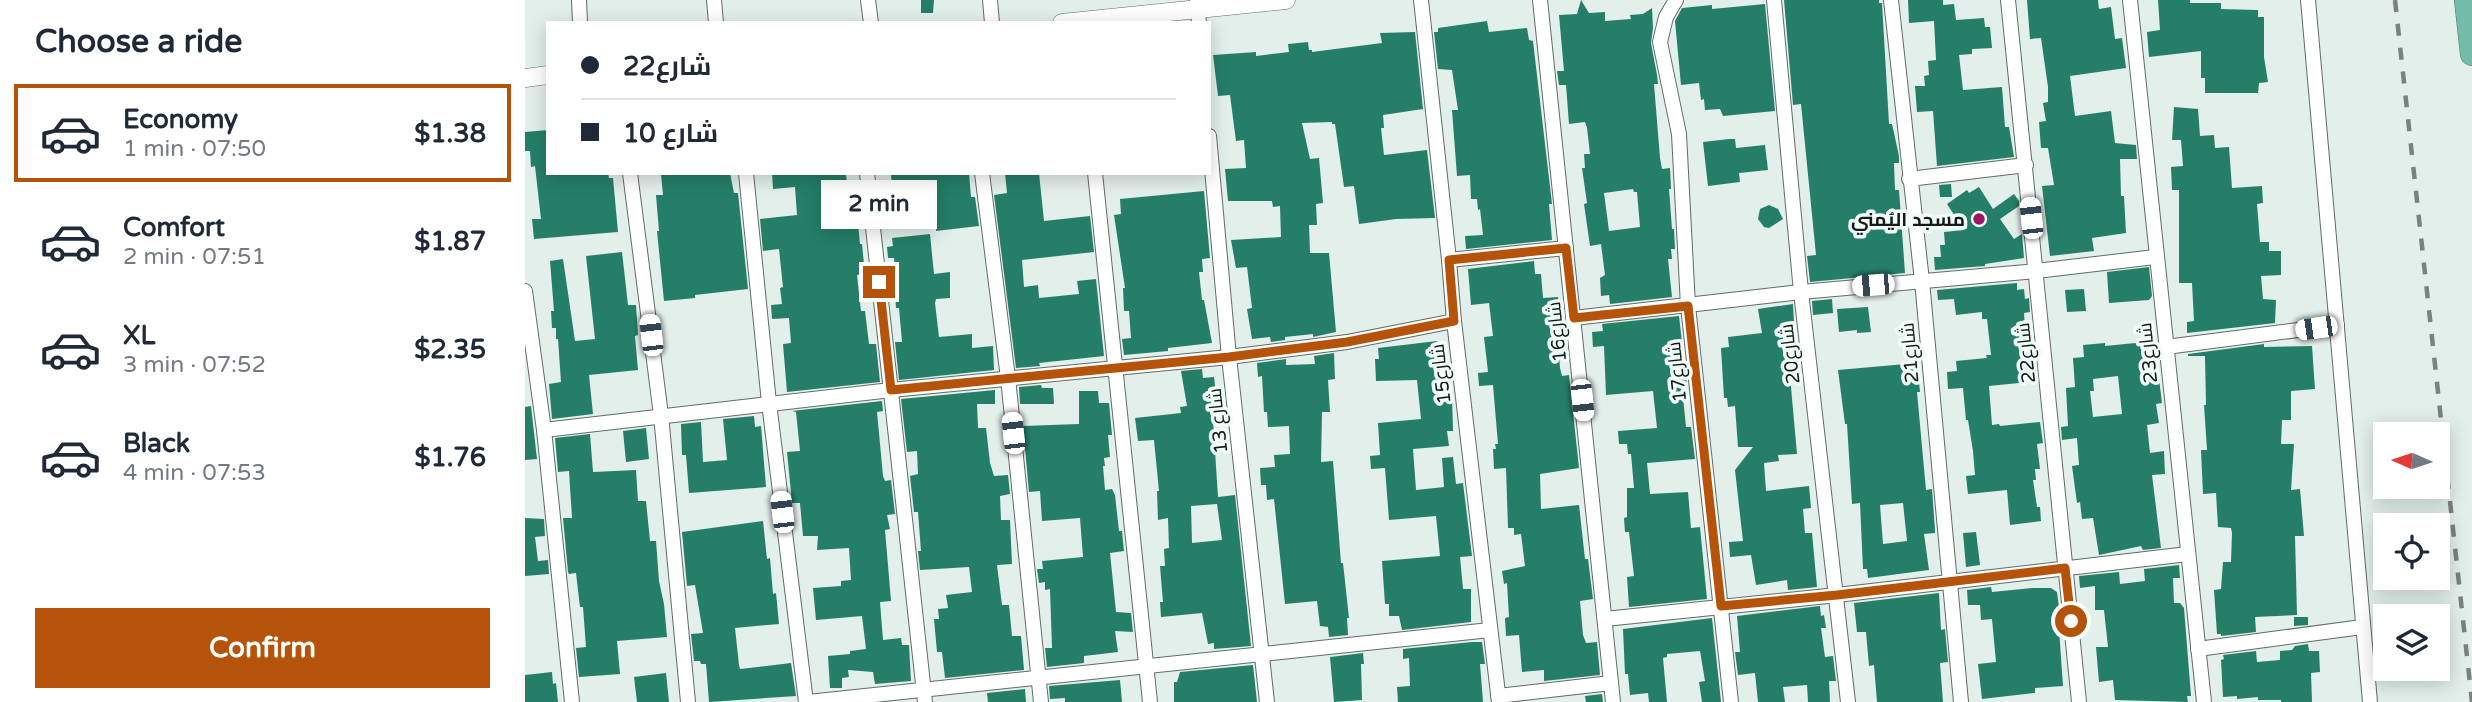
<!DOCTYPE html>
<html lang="en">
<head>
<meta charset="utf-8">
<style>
	:root { --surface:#fff; --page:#f6f6f7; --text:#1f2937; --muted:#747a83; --line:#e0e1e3; --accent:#b45309 }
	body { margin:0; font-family:"Varela Round",Cairo,sans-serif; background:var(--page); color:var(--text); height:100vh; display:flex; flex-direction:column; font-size:26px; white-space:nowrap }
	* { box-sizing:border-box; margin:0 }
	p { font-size:23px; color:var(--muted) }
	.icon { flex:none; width:38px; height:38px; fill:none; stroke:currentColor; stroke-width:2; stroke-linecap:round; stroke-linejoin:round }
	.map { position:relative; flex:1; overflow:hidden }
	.drawer { display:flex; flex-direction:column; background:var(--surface); width:525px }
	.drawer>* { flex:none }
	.guide { position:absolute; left:21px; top:21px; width:665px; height:154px; border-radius:0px; box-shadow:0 4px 18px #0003; display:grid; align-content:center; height:154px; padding:0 35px; background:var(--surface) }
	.needle { width:46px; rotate:273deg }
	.controls { position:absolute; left:1848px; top:422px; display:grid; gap:14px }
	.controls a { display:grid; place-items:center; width:77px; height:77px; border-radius:0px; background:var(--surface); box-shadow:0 4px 18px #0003; font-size:35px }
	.end { position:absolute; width:32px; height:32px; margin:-16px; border:9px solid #b45309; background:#fff; box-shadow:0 0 0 4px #fff }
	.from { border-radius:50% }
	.bubble { position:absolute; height:49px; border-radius:0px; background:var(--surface); box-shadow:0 4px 18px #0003; font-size:23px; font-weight:700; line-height:49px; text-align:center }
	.car { position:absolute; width:21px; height:42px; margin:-21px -10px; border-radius:9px; box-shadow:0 0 5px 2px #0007; background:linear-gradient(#fff 24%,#345 0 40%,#fff 0 76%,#345 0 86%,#fff 0) }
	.guide b { display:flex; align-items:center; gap:24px; height:66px; font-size:26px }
	.guide b+b { border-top:2px solid var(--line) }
	.guide i { width:18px; height:18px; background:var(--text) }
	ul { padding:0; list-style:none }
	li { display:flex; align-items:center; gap:21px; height:98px; margin:0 14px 10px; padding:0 21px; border:4px solid transparent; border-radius:0px }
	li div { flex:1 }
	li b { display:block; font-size:26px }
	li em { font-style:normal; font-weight:700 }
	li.current { border-color:var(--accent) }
	li>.icon { width:63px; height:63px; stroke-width:1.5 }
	h2 { padding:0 35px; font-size:32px; line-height:84px }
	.action { display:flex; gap:14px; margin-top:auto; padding:14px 35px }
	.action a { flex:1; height:80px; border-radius:0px; background:var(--accent); color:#fff; font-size:28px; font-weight:700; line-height:80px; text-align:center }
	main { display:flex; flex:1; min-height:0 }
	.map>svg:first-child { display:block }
</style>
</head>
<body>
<main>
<section class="drawer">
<h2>Choose a ride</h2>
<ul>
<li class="current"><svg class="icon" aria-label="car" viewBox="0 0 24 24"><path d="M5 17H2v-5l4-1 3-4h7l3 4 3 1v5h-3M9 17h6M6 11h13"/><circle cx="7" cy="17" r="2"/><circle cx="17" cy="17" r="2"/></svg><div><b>Economy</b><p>1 min · 07:50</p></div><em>$1.38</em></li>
<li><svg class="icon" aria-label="car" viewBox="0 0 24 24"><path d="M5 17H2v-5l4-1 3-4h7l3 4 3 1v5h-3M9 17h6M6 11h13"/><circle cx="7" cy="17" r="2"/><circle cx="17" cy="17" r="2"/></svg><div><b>Comfort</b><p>2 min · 07:51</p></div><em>$1.87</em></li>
<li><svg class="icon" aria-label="car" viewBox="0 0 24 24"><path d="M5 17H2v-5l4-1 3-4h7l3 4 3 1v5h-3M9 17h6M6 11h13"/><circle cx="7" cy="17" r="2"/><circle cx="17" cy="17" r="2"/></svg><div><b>XL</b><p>3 min · 07:52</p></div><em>$2.35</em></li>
<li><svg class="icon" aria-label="car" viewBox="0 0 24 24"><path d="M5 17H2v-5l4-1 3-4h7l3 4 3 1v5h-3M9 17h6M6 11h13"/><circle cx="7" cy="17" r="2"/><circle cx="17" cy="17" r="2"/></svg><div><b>Black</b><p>4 min · 07:53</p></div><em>$1.76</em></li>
</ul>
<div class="action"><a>Confirm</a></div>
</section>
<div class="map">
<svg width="1947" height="702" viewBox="0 0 1947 702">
	<rect width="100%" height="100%" fill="#e3efeb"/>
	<g fill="#257e68" fill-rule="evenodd">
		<polygon points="396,0 409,0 408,13 396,13"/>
		<path d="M1056,0L1064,13L1080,12V21L1106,19L1105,15L1118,14L1127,8L1128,28L1126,43L1132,75L1133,84H1129L1135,158L1137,169L1145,168L1146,189H1144L1147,229H1149L1150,249H1146L1147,259H1143L1147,297L1085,304L1084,295L1076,296L1075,278L1080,275L1076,244L1065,246L1059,204L1062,203L1057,168H1060L1059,154H1065L1062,128L1060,122L1044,124L1041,85H1034L1032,71H1039L1034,15L1052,14ZM1108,189L1109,192H1112L1115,227L1084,231L1079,193Z"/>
		<polygon points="1259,0 1354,0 1354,3 1357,3 1364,124 1367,124 1374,156 1374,163 1369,163 1370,190 1374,190 1380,273 1285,282 1282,256 1291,255 1276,104 1268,105"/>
		<polygon points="1383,0 1418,0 1418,5 1429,4 1431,20 1459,18 1460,27 1465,27 1467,48 1447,49 1447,54 1434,55 1438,90 1477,87 1480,127 1484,127 1489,157 1412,166 1408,111 1392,112 1390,86 1400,86 1399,76 1404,75 1403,61 1411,60 1409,21 1384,23"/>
		<polygon points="1502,0 1573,0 1574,9 1586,7 1590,39 1597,38 1601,68 1545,76 1550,116 1586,111 1590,143 1611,145 1612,159 1595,159 1596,196 1599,196 1601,233 1567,238 1569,251 1525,256 1517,186 1529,185 1523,148 1516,148 1514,122 1521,121 1518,103 1523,102 1523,87 1516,38 1505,39"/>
		<polygon points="1633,0 1665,0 1665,3 1696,3 1696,9 1733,10 1733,17 1739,17 1739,57 1743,82 1734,83 1733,93 1680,93 1680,78 1676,78 1676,51 1624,57 1622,32 1635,30"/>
		<polygon points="1240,4 1250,111 1198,116 1195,109 1180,110 1179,99 1176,100 1174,83 1156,85 1150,21 1157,8 1187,5 1187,9"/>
		<polygon points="962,21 964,32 1002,28 1004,40 1008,41 1027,204 1024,204 1027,240 941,249 940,236 958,235 955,209 953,210 952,199 946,199 945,175 932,176 927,110 933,110 927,70 913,69 909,32 913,32 913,28"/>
		<polygon points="890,32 898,109 858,115 859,128 856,128 859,155 902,150 910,218 871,219 834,224 829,186 819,187 810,124 807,124 807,122 777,123 785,159 794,158 798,203 791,204 792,225 784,225 785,253 804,253 811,332 788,337 788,334 760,337 760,340 746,342 745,337 727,339 722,309 727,308 722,267 711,268 706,240 756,237 755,206 748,207 747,201 703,201 700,169 721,168 719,140 711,141 705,95 693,96 688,55 731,52 731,56 764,52 763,44 783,42 784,50 787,50 787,52 857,43 855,33"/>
		<polygon points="1649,107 1673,109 1675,136 1689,135 1690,148 1704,147 1707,188 1737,186 1738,203 1732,204 1735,242 1744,242 1744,251 1756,251 1756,275 1736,276 1738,299 1751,300 1750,323 1662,333 1662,322 1669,321 1667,283 1654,283 1654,190 1647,190 1646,167 1658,166 1656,140 1647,140"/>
		<polygon points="23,130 23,173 83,173 84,178 88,178 93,232 9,239 7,219 16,219 10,166 6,167 5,151 0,151 0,132"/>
		<polygon points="1204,139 1210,139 1211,148 1240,145 1243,170 1214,173 1215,182 1183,186 1178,142"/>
		<polygon points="205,173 209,193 213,193 223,289 170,295 170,298 139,301 132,231 134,231 131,195 138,195 136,174"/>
		<polygon points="247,173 321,175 328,223 333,223 335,244 337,244 340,274 332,275 336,311 340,311 344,344 351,344 355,382 262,392 258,344 266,343 264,318 247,319 246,305 257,304 255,288 258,287 254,249 238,251 235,219 272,215 270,187 248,189"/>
		<polygon points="370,173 444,173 446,197 450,197 454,226 411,231 408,200 368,203 366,174"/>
		<polygon points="480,173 514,173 519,221 565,216 569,252 497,260 499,287 513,285 514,298 554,294 552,281 571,279 579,356 514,363 515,366 491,368 469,195 482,193"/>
		<polygon points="1426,184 1427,197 1415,197 1414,185"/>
		<polygon points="1454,187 1468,209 1489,194 1494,201 1494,206 1475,219 1489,239 1497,234 1499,258 1460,264 1460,266 1410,270 1409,257 1416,257 1415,245 1420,245 1419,232 1439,230 1422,204 1442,190 1444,193"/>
		<polygon points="679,191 685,258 677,259 678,272 674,272 677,300 679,300 687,343 643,348 643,351 599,355 597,339 606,338 604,311 599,311 598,288 600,288 589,215 596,214 595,199"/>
		<polygon points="1244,205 1253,209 1258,219 1244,228 1239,227 1233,219 1235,209"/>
		<polygon points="405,234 409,274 425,272 425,298 411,299 410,303 414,337 447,334 447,348 468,346 469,370 374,380 370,342 377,342 374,308 371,308 370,292 373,292 369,258 363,258 362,247 368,246 367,238"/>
		<polygon points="97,252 103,305 111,305 113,335 110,336 113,370 64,375 68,414 27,419 24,384 36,382 33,339 31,339 31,328 27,328 26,311 29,311 25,261 38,259 50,341 70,339 61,256"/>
		<polygon points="1009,261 1010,274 1016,274 1018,298 1033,297 1035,326 1032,327 1035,368 1037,376 1044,375 1054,468 1015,474 1016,509 1054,505 1060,559 1063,559 1068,599 1055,601 1058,635 1061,643 1072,642 1075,675 1019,681 1019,670 997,672 994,635 981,636 980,618 984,617 982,583 979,584 977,571 1000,566 996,534 989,535 989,528 983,528 981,468 969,469 968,449 971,449 970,444 973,444 968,385 954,386 953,373 963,372 959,337 968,336 964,303 946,305 943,269"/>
		<polygon points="1624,267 1627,296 1624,300 1584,303 1582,272"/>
		<polygon points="1492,283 1492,290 1499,289 1500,299 1504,298 1505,312 1499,313 1504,382 1464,386 1467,425 1474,424 1475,426 1515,422 1518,443 1512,444 1515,469 1510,469 1511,480 1508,480 1512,507 1515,507 1516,521 1485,525 1482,490 1443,494 1441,476 1450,475 1448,451 1443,420 1441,420 1438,388 1423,389 1422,372 1432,371 1431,361 1462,358 1461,355 1466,355 1462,319 1457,319 1457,312 1431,315 1429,299 1413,300 1412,290"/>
		<polygon points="1559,289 1561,311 1542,312 1540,290"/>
		<polygon points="1307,299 1308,313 1288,315 1287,301"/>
		<polygon points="1268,304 1270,342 1276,375 1265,376 1272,454 1253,455 1254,461 1239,463 1241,491 1284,486 1286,508 1278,509 1280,533 1287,533 1292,587 1263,590 1262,580 1231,585 1226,555 1205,557 1204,542 1218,541 1210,470 1228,447 1213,447 1210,406 1203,407 1202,398 1199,398 1196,348 1204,347 1203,337 1237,333 1233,309"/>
		<polygon points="1343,307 1346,332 1332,333 1332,330 1314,332 1312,309"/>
		<polygon points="1154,316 1162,386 1157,387 1161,427 1166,427 1170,459 1122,463 1125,494 1163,492 1166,528 1175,527 1182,599 1104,607 1102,577 1109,576 1104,532 1100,532 1099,518 1102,517 1102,488 1109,488 1106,454 1103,454 1102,444 1094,444 1093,431 1132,428 1128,391 1081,395 1079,346 1068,347 1067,332 1078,331 1077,324"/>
		<polygon points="912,341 918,396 927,396 928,431 922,431 924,446 888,449 891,490 919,487 917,458 928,457 931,484 938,483 947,556 935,557 938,589 946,589 946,622 877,630 874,616 864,616 864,604 860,604 857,561 915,556 911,516 864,520 860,468 846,469 845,456 855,455 853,423 896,419 892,380 851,381 850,359 854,359 853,348"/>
		<path d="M1631,341L1615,373L1633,371L1637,403L1631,404L1634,423L1622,425L1625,453L1639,451L1640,474L1627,475L1636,548L1618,550L1616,546L1574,555L1568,518L1557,519L1555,502L1552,503L1547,466L1554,465L1552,438L1537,440L1536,427L1543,426L1541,388L1550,387L1548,358L1559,357L1558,345L1580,343V346ZM1593,376L1597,414L1568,417L1565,391H1569L1568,379Z"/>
		<polygon points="1739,344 1739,347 1787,346 1790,389 1766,391 1766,420 1757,420 1756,444 1769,444 1766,490 1775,489 1779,536 1770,536 1772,615 1730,617 1731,632 1696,636 1696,634 1692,634 1689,590 1696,589 1698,562 1706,562 1707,533 1706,528 1693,527 1691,493 1678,494 1676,450 1682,450 1679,405 1681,405 1680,356 1663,356 1663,354"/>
		<polygon points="809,353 810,379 803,380 805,412 797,412 796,462 808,461 816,563 818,563 824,618 822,618 823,635 804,637 803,627 795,626 792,601 760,604 749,499 742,500 741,485 736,485 735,468 750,467 749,455 765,454 764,426 743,427 742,412 739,412 737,376 733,377 732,363 761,359 761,365 790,364 789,356"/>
		<path d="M1392,363L1395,392H1392L1401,490L1407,489L1410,530V533L1399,534L1404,570L1343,578L1342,569H1338L1335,503L1327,504L1322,424H1320L1313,370ZM1378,503L1382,541L1358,544L1355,505Z"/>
		<path d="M677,369L678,378L689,377L694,419L688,420L693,497L710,495L726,646L689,649V643L683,644L677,613L636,617L635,602H638L635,566H640L639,549L644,548L643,518L633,520L632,491H634L629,440L613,441L610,418L656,413L655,407L662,406L656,371ZM692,504L697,540L667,543L666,506Z"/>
		<polygon points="516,385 517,388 528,388 529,404 495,404 494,387"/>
		<polygon points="470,390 470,404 452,404 453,428 461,428 465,463 469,476 483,475 485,494 475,496 476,520 485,520 487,564 472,565 477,605 484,605 487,636 496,636 499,670 420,678 417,652 412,652 409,619 414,619 413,609 423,608 421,595 447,592 444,567 395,570 393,551 396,551 393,512 389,512 385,476 393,474 392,451 382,452 376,399"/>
		<polygon points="554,391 573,391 574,403 584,403 587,435 583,435 585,457 579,458 580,466 578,466 580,490 587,489 590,495 594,531 597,531 599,551 585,553 589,592 591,612 606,613 608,632 590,631 593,652 559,656 559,663 522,667 520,648 527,648 525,589 520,590 520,582 514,583 512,569 518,569 517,561 558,557 555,518 517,521 515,491 504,492 498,426 554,424"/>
		<polygon points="357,401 358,411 352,412 358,476 360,481 366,480 370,514 362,515 365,529 360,530 366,601 355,602 356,615 358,640 376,638 377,645 384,645 386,681 350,684 348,672 323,670 324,677 317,678 317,688 305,688 303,656 325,654 325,651 341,649 337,616 291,620 288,588 316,586 316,581 326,580 324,548 292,550 293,536 278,536 275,503 267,503 262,452 275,451 271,412 267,411"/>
		<polygon points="6,406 12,459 0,460 0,407"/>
		<polygon points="229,416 230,427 236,426 241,487 164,493 161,455 157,455 156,424 176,422 178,462 202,460 198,419"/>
		<polygon points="121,428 124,459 101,462 98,431"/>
		<polygon points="65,434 68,472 111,470 113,501 121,501 125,541 131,541 134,581 139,604 142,637 92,641 95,674 54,677 51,648 61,647 58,607 55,607 51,573 44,574 43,572 38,518 47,518 44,471 33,472 30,438"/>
		<polygon points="0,518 19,519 20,536 10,537 13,561 23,560 24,574 0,576"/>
		<polygon points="238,521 242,559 245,558 248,594 251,593 254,624 210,628 214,665 215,669 266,663 271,696 184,702 181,664 176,664 175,661 169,661 166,634 178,633 170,585 162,586 157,532"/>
		<polygon points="1451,532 1455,565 1441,567 1438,533"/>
		<polygon points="1654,565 1655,578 1648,578 1649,603 1655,603 1659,608 1666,696 1662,696 1663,702 1590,700 1588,680 1574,682 1571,647 1583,647 1579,610 1570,610 1570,586 1555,588 1554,576 1594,572 1595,584 1620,581 1619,569"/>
		<polygon points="1466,587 1467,592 1507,588 1526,588 1532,592 1537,629 1534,629 1538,686 1510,688 1510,693 1457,699 1453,664 1471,662 1467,619 1456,620 1455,605 1443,605 1442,590"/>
		<polygon points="1414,593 1416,630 1420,629 1423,662 1415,663 1418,702 1352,702 1349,665 1344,666 1341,632 1332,632 1329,603"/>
		<polygon points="1295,606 1296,616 1299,615 1301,628 1296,628 1300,657 1308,656 1311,681 1304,681 1305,702 1283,702 1282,685 1258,687 1260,702 1233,702 1230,673 1213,675 1210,652 1215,652 1212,616"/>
		<polygon points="1769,617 1783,617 1783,625 1769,626"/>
		<polygon points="1187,618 1196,702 1177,702 1174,682 1180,681 1175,651 1142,654 1142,657 1138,658 1142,702 1124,702 1123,693 1105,695 1103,674 1100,674 1098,629"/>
		<polygon points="947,642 957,642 960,664 955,664 958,702 873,702 872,687 885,686 884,658 878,659 878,649"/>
		<polygon points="1783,644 1784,651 1794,651 1795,672 1786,673 1787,702 1756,702 1756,700 1733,700 1733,697 1712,699 1712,696 1698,697 1696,660 1699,659 1698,655 1731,651 1732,662 1755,660 1755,651 1767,650 1770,646"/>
		<polygon points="838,653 839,664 836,664 837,700 809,702 805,657"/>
		<polygon points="728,665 732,702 649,702 649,682 652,682 655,672"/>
		<polygon points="27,672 28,684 31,683 33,702 0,702 0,675"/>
		<polygon points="141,673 144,702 112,702 109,677"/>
		<polygon points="595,680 597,702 540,702 540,698 525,699 524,686"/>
		<polygon points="500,689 501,702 463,702 462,693"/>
		<polygon points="1077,694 1078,702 1061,702 1060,696"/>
	</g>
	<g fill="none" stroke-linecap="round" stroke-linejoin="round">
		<g stroke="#616b68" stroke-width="16">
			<g id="minor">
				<polyline points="54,0 55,23"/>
				<polyline points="189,0 191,23"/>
				<polyline points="343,0 346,23"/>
				<polyline points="465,0 467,23"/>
				<polyline points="672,0 674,23"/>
				<polyline points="896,0 924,260 929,321 974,702"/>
				<polyline points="1015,0 1088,702"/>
				<polyline points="1151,0 1141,17 1135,42 1154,134 1163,306 1206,702"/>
				<polyline points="1249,0 1276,292 1323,702"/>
				<polyline points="1366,0 1397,281 1436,702"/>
				<polyline points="1483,0 1554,702"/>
				<polyline points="1605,0 1679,702"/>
				<polyline points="1783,0 1845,702"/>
				<polyline points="684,136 704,357 742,702"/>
				<polyline points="105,173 136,415 163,702"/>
				<polyline points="221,173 244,403 281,702"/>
				<polyline points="342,173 400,702"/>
				<polyline points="457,173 483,378 516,702"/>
				<polyline points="570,173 625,702"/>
				<polyline points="1384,179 1501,165"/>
				<polyline points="924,260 1041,248"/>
				<polyline points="0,291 19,430 47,702"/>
				<polyline points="1049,318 1276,292 1511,271 1630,257"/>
				<polyline points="1641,347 1812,325"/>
				<polyline points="19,430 366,390 704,357 822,342 929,321"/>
				<polyline points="1080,619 1312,595 1663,554"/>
				<polyline points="1673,649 1837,627"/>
				<polyline points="973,696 1086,683"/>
				<polyline points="283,702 965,630"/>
			</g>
		</g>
		<g stroke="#616b68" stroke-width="19">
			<g id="tertiary">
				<polyline points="537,23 761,0"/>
				<polyline points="0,78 23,75"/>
			</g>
		</g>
		<g stroke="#3d7968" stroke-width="24">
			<polyline id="trunk" points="1941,0 1947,54"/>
		</g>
		<use href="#minor" stroke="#fff" stroke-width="14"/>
		<use href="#tertiary" stroke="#fff" stroke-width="18"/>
		<use href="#trunk" stroke="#74bca8" stroke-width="23"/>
		<polyline stroke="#7a817f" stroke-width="4.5" stroke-dasharray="12 12" stroke-linecap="butt" points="1870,0 1947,702"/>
	</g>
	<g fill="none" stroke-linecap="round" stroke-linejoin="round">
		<polyline stroke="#b45309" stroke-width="9" points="354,282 366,390 704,357 822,342 929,321 924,260 1041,248 1049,318 1163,306 1196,606 1312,595 1540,568 1546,621"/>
	</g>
	<circle fill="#9f1663" stroke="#f0fcf8" stroke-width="2.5" cx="1454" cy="219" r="7"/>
	<g text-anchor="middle" stroke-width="7" stroke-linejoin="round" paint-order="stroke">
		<g font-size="19" font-weight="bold" fill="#151917" stroke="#f0fcf8" text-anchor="end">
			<text x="1440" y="226">مسجد اليُمني</text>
		</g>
		<g font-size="19" fill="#151917" stroke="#f0fcf8">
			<text transform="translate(1031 332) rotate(-96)" y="7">شارع16</text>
			<text transform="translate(1384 353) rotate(-95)" y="7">شارع21</text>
			<text transform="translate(1500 353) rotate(-96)" y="7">شارع22</text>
			<text transform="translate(1622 353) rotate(-96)" y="7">شارع23</text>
			<text transform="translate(1264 354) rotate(-97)" y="7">شارع20</text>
			<text transform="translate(1151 372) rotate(-96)" y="7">شارع17</text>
			<text transform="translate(915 374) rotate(-97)" y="7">شارع15</text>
			<text transform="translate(692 421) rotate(-96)" y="7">شارع 13</text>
		</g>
	</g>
</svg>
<div class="controls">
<a><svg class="needle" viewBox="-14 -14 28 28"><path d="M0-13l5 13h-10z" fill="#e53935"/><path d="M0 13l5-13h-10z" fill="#747a83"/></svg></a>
<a><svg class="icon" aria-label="locate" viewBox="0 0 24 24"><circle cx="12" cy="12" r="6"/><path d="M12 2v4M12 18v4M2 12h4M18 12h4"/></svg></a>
<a><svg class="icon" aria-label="layers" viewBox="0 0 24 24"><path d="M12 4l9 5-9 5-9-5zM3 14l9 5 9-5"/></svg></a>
</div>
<i class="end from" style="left:1546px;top:621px"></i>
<i class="end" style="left:354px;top:282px"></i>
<div class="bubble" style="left:296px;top:180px;width:116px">2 min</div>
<i class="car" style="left:1506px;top:218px;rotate:354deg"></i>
<i class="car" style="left:1348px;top:285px;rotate:265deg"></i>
<i class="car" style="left:1791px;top:328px;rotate:262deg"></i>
<i class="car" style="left:126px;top:335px;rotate:353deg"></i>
<i class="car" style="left:1057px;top:400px;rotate:174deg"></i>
<i class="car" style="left:488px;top:433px;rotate:354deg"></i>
<i class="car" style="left:257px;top:512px;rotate:353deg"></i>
<div class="guide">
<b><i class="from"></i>شارع22</b>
<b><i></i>شارع 10</b>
</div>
</div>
</main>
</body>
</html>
